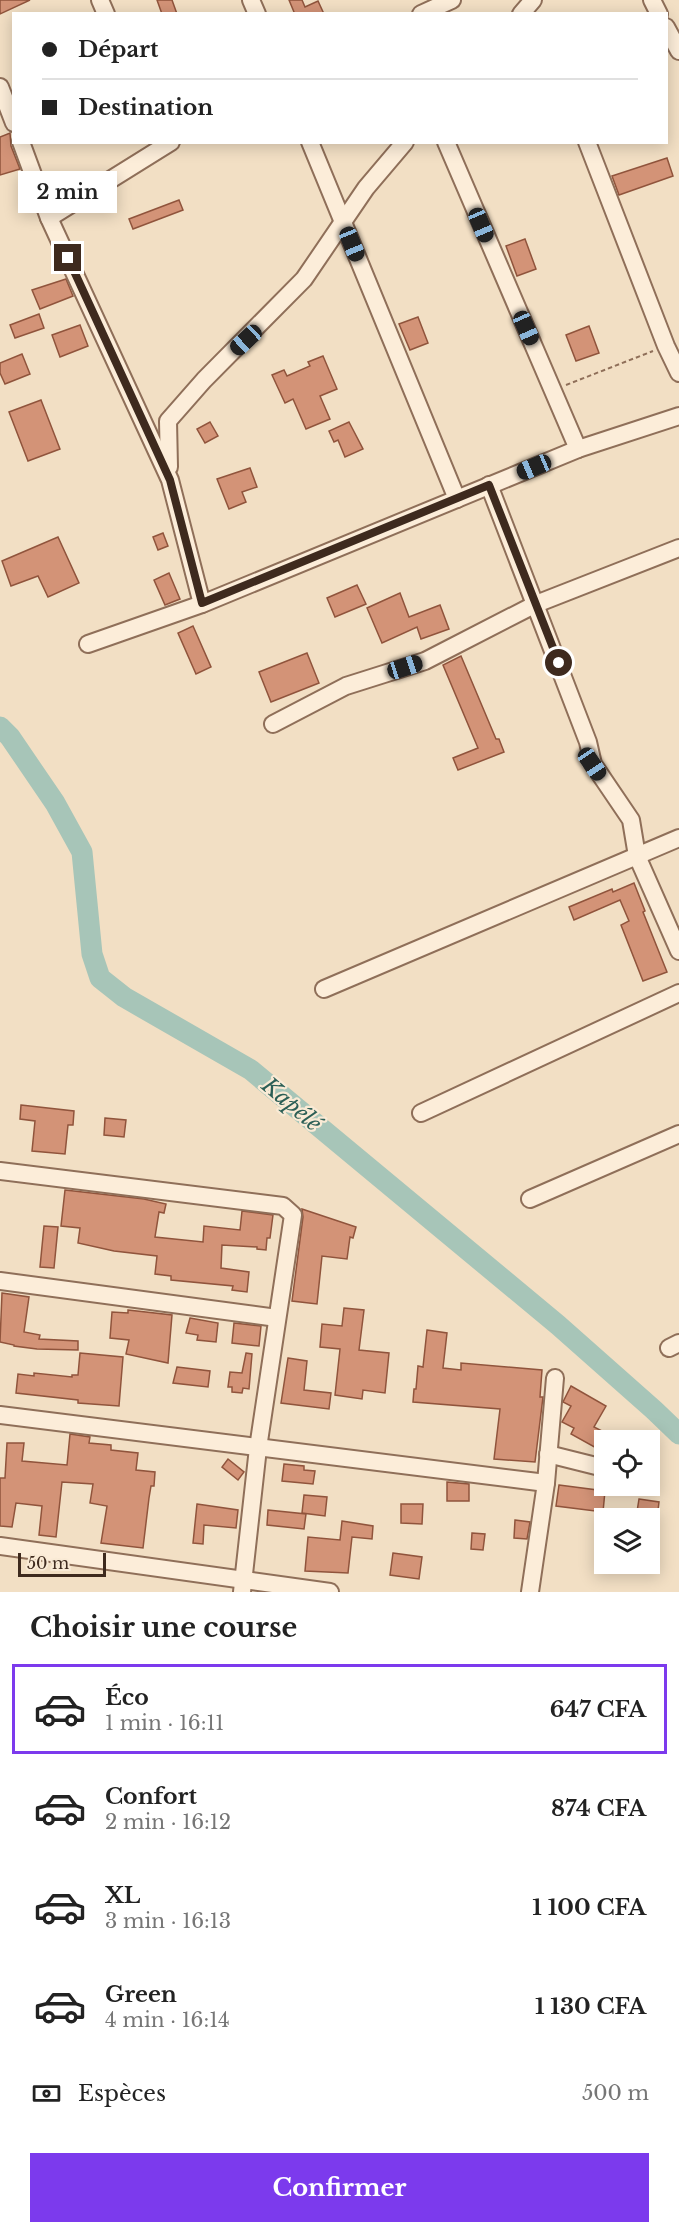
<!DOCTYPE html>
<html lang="fr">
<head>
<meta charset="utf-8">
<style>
	:root { --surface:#fff; --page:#f6f6f6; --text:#222; --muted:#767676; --line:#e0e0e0; --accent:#7c3aed }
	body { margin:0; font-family:"Libre Baskerville",serif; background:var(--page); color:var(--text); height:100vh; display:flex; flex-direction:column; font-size:22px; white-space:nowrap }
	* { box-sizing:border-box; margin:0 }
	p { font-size:20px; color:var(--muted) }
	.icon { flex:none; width:33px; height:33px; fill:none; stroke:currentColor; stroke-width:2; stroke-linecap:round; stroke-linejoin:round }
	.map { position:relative; height:1592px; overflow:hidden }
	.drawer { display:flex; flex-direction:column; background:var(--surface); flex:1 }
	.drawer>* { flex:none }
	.hud { position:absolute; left:12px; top:12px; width:656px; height:132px; border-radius:0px; box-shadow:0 3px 15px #0003; display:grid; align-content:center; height:132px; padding:0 30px; background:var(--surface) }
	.controls { position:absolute; left:594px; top:1430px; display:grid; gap:12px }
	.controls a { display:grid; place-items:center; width:66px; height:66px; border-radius:0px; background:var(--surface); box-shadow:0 3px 15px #0003; font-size:30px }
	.scale { position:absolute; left:18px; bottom:15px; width:88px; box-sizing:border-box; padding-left:6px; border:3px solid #3e2a1e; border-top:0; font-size:16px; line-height:21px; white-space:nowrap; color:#3e2a1e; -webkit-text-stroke:4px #f9ead5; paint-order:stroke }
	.end { position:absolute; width:27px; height:27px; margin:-14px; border:8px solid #3e2a1e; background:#fff; box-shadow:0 0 0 3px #fff }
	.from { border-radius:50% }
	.bubble { position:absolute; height:42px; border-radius:0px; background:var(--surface); box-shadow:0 3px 15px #0003; font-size:20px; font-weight:700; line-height:42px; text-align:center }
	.car { position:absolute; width:18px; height:36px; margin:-18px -9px; border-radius:8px; box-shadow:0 0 4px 2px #0007; background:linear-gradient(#222 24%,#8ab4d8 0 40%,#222 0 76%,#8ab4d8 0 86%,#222 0) }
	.hud b { display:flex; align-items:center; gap:21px; height:57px; font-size:22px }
	.hud b+b { border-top:2px solid var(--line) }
	.hud i { width:15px; height:15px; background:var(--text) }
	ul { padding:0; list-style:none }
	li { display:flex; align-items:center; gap:18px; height:90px; margin:0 12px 9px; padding:0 18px; border:3px solid transparent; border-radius:0px }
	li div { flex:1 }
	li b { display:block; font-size:22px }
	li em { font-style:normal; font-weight:700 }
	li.active { border-color:var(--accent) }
	li>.icon { width:54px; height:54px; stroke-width:1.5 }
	h2 { padding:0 30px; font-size:27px; line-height:72px }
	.pay { display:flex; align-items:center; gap:15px; height:66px; padding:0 30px; font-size:22px }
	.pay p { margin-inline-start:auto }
	.button { display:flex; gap:12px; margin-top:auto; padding:12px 30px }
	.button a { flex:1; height:69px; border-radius:0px; background:var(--accent); color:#fff; font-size:24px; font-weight:700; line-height:69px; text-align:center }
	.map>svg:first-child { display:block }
</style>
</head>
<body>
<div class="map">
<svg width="679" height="1592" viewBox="0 0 679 1592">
	<rect width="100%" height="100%" fill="#f2dfc4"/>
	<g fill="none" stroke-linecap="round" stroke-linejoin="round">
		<polyline stroke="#a7c5b8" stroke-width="21" points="0,727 10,737 55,803 82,852 92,954 100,978 124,997 251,1070 558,1325 654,1410 679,1434"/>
	</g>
	<g fill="#d39377" stroke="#90543c" stroke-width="1.5">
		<polygon points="0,0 30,0 0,14"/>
		<polygon points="157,0 172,0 177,14 162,14"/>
		<polygon points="289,0 302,0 305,7 318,1 324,14 292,14 294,12"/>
		<polygon points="10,133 11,146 20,169 0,175 0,137"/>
		<polygon points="667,158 673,176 619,195 612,176"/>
		<polygon points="179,200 183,210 133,229 129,219"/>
		<polygon points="525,239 536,269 517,276 506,246"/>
		<polygon points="66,279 73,296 40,309 32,290"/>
		<polygon points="39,314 44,328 15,338 10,325"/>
		<polygon points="418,317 428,343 410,350 399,324"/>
		<polygon points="80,325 88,346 60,357 52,335"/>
		<polygon points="589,326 599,353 576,361 566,335"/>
		<polygon points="22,354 30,374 5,384 0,373 0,363"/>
		<polygon points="323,356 337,389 320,396 330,419 306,429 293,399 285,403 272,375 284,370 287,376 310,366 308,362"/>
		<polygon points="41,400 60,449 28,461 9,412"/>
		<polygon points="210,422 218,436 205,443 197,429"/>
		<polygon points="349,422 363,449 345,457 338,440 334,442 329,431"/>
		<polygon points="250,468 257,487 242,492 246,502 229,509 217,479"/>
		<polygon points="163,533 168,546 158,550 153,537"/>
		<polygon points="58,537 79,583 48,597 38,576 11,586 2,561"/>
		<polygon points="169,573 180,599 165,605 154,580"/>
		<polygon points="357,585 366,604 335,617 327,598"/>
		<polygon points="400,593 409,617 440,605 449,629 421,639 417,627 382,643 367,608"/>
		<polygon points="193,626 211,667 196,674 178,633"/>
		<polygon points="307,653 319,683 271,702 259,672"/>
		<polygon points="461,656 496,739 499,739 504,752 458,770 453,758 478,748 443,665"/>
		<polygon points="634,883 645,911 643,912 667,972 643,981 621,925 629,921 620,900 574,920 569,907 612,889 613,892"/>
		<polygon points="21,1105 74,1111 73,1125 68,1125 65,1154 32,1151 35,1121 20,1119"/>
		<polygon points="105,1118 126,1120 124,1137 104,1135"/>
		<polygon points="65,1190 144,1199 166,1204 164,1213 159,1212 155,1237 203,1242 204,1226 240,1230 242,1211 273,1215 270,1238 267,1238 266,1250 257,1249 257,1247 222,1245 221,1268 249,1272 247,1292 232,1290 233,1286 171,1280 171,1276 155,1274 157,1256 114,1251 78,1243 80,1228 61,1226"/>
		<polygon points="302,1209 356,1227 353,1238 350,1237 347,1259 322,1256 317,1304 292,1301 303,1217"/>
		<polygon points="44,1226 58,1227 54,1268 40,1267"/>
		<polygon points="2,1293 29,1297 24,1332 40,1335 39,1339 78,1341 78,1350 37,1349 14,1346 14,1345 0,1342"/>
		<polygon points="344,1308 364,1310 359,1350 389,1353 385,1393 363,1390 362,1399 335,1395 340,1349 320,1347 322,1324 342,1326"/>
		<polygon points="128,1310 172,1315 168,1363 126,1354 129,1340 110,1338 112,1312 128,1313"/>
		<polygon points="190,1318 218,1323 216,1342 197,1340 198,1335 186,1333"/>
		<polygon points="234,1323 261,1326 259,1346 232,1343"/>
		<polygon points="427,1330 447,1333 443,1368 461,1370 461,1363 542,1370 540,1397 543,1397 535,1462 494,1459 500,1409 413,1402 414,1389 416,1389 418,1366 423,1367"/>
		<polygon points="80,1353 123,1357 119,1406 78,1403 78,1400 16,1393 18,1374 34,1376 34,1373 72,1377 72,1375 78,1375"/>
		<polygon points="246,1353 252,1354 249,1389 243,1388 242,1393 232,1392 232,1387 228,1387 230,1372 242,1373"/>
		<polygon points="288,1358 307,1361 304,1390 331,1393 329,1409 281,1403"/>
		<polygon points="177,1367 210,1371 208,1387 173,1383"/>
		<polygon points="571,1386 606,1406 594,1427 606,1433 598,1449 571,1434 574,1428 562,1422 571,1406 563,1402"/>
		<polygon points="70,1434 90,1437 89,1443 111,1445 111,1450 138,1453 136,1470 155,1472 154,1486 151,1486 149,1498 143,1548 101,1543 107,1506 90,1503 93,1484 62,1482 56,1537 39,1535 42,1506 16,1503 12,1527 0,1526 0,1478 5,1478 7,1443 24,1443 22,1461 67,1465"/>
		<polygon points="228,1459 244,1472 238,1480 222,1467"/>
		<polygon points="284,1464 304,1466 304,1470 315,1471 313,1484 282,1481"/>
		<polygon points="447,1482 469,1484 469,1501 447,1501"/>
		<polygon points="559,1485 605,1491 603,1512 556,1506"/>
		<polygon points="304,1495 327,1497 325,1516 302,1513"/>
		<polygon points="639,1499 659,1502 657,1518 636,1518"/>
		<polygon points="197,1504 238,1510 236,1528 204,1525 203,1544 193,1543"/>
		<polygon points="401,1504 423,1504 422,1524 401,1523"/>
		<polygon points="268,1510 306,1514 304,1529 267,1525"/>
		<polygon points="515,1520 530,1522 527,1539 514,1538"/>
		<polygon points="342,1521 373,1526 372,1539 352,1537 348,1573 305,1571 308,1537 340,1540"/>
		<polygon points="472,1533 485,1534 483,1550 471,1549"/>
		<polygon points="393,1553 422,1557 419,1579 390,1575"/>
	</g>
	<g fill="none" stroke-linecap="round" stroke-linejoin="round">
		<g stroke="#8f6f59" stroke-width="20">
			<g id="minor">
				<polyline points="100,0 106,14"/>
				<polyline points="251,0 257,14"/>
				<polyline points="652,0 659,14"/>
				<polyline points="421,14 452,0"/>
				<polyline points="521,14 533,0"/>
				<polyline points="666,27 679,51"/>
				<polyline points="0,87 14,123"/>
				<polyline points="21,142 49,218 170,480 202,604"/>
				<polyline points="310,142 457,499"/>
				<polyline points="446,142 578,449"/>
				<polyline points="587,142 666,346 679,373"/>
				<polyline points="49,218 171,142"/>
				<polyline points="169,467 168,421 204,380 304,279 366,188 405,142"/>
				<polyline points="489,485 588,742 593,764 631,820 637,856 679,951"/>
				<polyline points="88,644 202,604 578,449 679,416"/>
				<polyline points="273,724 346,686 425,661 536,604 679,548"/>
				<polyline points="324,989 679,838"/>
				<polyline points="421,1113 679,993"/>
				<polyline points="0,1171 283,1206 293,1215 258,1448 242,1592"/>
				<polyline points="530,1199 679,1134"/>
				<polyline points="0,1281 277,1318"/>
				<polyline points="669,1348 679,1343"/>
				<polyline points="0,1415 546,1483"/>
				<polyline points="548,1454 604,1468"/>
				<polyline points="0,1546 330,1592"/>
				<polyline points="530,1592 546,1483 555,1378"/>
			</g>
		</g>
		<polyline stroke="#8f6f59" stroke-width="2" stroke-dasharray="4.5 3" stroke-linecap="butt" points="566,385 653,351"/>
		<use href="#minor" stroke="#fcedd9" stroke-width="16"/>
	</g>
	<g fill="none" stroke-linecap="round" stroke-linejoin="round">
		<polyline stroke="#3e2a1e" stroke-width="8" points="68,258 170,480 202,603 489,485 559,663"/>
	</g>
	<g text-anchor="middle" stroke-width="4.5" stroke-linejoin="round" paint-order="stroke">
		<g font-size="22" font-style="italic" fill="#2c5f56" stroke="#f9ead5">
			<text transform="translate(292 1104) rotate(40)" y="8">Kapélé</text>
		</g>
	</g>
</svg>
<div class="controls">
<a><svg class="icon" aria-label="locate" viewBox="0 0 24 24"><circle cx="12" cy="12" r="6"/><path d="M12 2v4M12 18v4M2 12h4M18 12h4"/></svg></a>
<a><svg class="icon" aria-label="layers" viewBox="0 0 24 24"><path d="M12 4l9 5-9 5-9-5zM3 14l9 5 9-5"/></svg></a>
</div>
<div class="scale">50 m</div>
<i class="end from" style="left:559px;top:663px"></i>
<i class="end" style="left:68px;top:258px"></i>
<div class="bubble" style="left:18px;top:171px;width:99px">2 min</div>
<i class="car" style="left:481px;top:225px;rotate:157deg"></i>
<i class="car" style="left:352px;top:244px;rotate:158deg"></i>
<i class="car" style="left:526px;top:328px;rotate:156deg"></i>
<i class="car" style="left:246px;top:340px;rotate:227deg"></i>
<i class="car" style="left:534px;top:467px;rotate:247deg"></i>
<i class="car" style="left:405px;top:667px;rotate:72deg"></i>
<i class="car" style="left:592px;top:764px;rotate:146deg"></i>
<div class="hud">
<b><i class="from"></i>Départ</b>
<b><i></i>Destination</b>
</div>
</div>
<section class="drawer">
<h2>Choisir une course</h2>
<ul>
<li class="active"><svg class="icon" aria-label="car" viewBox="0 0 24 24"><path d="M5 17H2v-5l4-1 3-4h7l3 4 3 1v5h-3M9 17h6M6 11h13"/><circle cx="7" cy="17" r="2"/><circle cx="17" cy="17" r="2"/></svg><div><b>Éco</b><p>1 min · 16:11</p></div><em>647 CFA</em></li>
<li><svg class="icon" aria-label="car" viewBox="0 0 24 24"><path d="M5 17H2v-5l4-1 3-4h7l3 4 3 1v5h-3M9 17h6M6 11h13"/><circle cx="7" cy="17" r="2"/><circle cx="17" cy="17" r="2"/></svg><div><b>Confort</b><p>2 min · 16:12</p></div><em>874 CFA</em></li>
<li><svg class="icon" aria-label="car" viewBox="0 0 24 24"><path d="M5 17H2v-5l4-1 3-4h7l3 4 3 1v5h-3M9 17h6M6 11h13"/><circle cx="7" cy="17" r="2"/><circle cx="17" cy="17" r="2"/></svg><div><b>XL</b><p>3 min · 16:13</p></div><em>1 100 CFA</em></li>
<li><svg class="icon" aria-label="car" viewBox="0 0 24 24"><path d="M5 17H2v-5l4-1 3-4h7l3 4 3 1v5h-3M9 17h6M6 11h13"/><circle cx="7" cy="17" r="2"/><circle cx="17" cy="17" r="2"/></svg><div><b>Green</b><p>4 min · 16:14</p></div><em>1 130 CFA</em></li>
</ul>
<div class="pay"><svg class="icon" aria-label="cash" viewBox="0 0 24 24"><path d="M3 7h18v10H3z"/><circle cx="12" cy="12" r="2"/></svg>Espèces<p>500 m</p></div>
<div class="button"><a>Confirmer</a></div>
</section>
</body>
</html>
